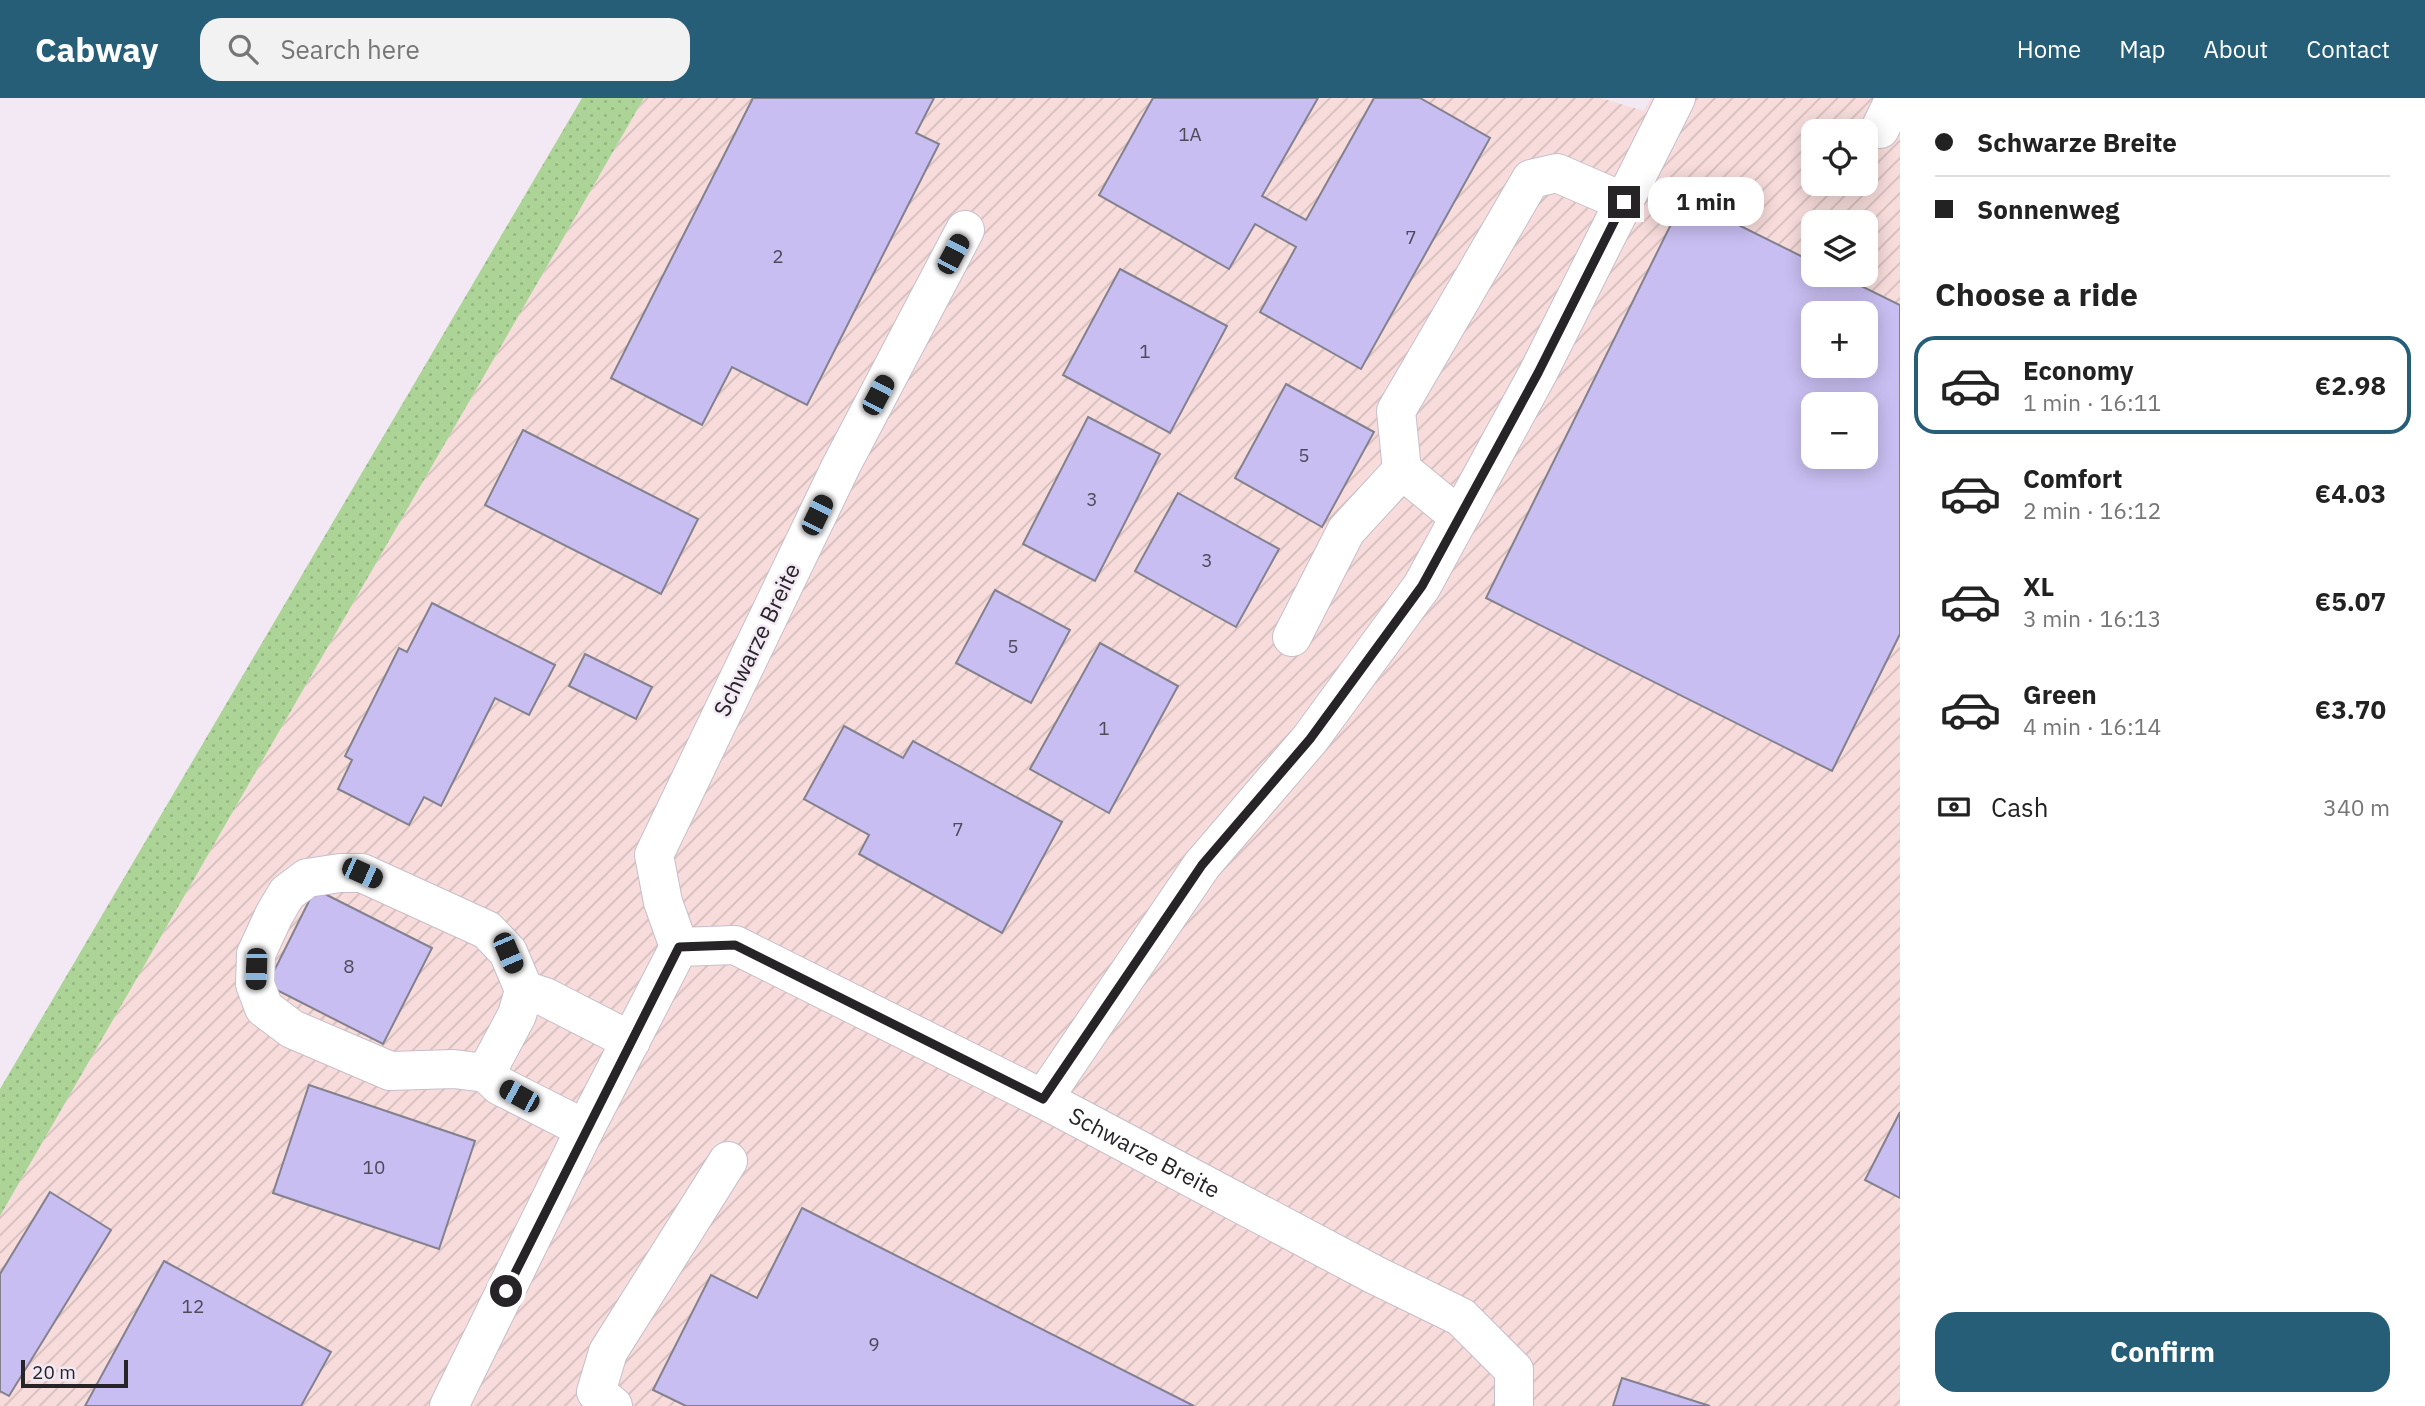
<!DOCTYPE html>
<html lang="en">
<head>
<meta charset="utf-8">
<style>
	:root { --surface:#fff; --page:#f2f2f2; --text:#222; --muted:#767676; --line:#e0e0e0; --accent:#265e78 }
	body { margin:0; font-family:"IBM Plex Sans",sans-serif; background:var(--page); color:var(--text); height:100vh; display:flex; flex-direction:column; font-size:26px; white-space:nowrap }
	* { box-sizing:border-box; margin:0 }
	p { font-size:23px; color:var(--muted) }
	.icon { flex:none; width:38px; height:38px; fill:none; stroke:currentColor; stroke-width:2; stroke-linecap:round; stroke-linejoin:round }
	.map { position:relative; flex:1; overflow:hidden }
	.drawer { display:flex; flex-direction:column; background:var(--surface); width:525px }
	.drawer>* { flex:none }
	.hud { display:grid; align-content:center; height:154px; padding:0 35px; background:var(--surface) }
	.tools { position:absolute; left:1801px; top:21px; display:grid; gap:14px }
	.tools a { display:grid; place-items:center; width:77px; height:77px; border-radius:14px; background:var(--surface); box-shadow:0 4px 18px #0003; font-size:35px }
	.scale { position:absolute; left:21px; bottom:18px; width:107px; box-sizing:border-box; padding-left:7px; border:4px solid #272428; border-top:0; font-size:19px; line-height:24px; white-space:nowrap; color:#272428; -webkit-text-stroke:5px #f3e9f5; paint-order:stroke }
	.end { position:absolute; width:32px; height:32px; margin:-16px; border:9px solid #272428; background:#fff; box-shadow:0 0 0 4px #fff }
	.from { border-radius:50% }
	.bubble { position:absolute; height:49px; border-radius:21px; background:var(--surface); box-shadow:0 4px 18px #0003; font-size:23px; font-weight:700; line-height:49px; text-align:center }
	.car { position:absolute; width:21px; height:42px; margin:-21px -10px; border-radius:9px; box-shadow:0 0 5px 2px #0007; background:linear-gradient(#222 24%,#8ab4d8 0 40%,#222 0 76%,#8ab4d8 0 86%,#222 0) }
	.hud b { display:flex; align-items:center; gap:24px; height:66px; font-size:26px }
	.hud b+b { border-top:2px solid var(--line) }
	.hud i { width:18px; height:18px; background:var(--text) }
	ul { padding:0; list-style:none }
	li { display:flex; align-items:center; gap:21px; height:98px; margin:0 14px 10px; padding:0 21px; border:4px solid transparent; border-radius:21px }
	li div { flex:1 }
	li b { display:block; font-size:26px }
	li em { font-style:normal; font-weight:700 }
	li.selected { border-color:var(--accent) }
	li>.icon { width:63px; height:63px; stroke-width:1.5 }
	h2 { padding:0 35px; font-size:32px; line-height:84px }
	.pay { display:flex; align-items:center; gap:18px; height:77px; padding:0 35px; font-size:26px }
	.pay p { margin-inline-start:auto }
	.primary-button { display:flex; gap:14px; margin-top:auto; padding:14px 35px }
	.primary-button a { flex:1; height:80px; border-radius:21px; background:var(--accent); color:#fff; font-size:28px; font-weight:700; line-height:80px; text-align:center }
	header { display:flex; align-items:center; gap:42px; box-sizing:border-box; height:98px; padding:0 35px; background:var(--accent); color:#fff }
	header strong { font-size:33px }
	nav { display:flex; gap:38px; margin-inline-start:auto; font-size:24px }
	.search { width:490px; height:63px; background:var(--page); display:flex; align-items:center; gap:18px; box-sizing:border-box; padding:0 24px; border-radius:21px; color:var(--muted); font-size:26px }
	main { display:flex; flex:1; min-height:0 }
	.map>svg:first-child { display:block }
</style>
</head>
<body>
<header>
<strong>Cabway</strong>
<div class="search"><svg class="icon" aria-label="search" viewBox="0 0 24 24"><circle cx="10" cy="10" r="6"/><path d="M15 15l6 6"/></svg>Search here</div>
<nav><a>Home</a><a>Map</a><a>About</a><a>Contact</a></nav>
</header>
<main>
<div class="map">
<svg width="1900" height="1308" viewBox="0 0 1900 1308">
	<defs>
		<pattern id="industrial-furrows" width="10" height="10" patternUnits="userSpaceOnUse" patternTransform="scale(1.75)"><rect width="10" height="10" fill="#f7dcdb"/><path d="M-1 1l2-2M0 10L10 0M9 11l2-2" fill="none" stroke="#d4bdbc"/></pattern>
		<pattern id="grass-dots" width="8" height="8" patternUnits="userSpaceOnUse" patternTransform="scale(1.75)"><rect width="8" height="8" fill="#add497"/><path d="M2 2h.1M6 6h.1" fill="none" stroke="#95b682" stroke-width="1.8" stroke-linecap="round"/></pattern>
	</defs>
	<rect width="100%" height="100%" fill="#f3e9f5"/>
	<path fill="url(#industrial-furrows)" fill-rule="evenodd" d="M644,0H1601L1644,13L1651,0H1900V1308H0V1118ZM1813,33H1866V86H1813ZM1813,124H1866V177H1813ZM1813,215H1866V268H1813ZM1813,306H1866V359H1813Z"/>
	<polygon fill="url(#grass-dots)" points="582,0 644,0 0,1118 0,991"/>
	<g fill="#c8bef1" stroke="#83818d" stroke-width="2" fill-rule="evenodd">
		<polygon points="753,0 934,0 916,35 939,46 807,307 732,269 702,327 611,280"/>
		<polygon points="1153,0 1318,0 1262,98 1306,122 1374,0 1420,0 1490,40 1361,271 1260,214 1296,149 1255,126 1229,171 1099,97"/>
		<path d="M1684,100L1813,164V177H1839L1900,207V536L1832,673L1486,500ZM1813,215H1866V268H1813ZM1813,306H1866V359H1813Z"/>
		<polygon points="1120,171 1227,228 1170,335 1063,277"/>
		<polygon points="1286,286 1374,334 1322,429 1235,380"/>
		<polygon points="1088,319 1160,356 1095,483 1023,446"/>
		<polygon points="523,332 698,421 661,496 485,407"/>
		<polygon points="1178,395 1279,451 1236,529 1135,473"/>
		<polygon points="995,492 1070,532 1031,605 956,565"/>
		<polygon points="432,505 555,567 529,617 495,600 441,708 424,699 409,727 338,691 352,662 345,658 399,550 407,554"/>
		<polygon points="1100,545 1178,588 1109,715 1030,671"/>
		<polygon points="585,556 652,589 636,621 569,588"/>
		<polygon points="844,628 903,660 913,643 1062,724 1002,835 859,756 869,737 804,701"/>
		<polygon points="315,791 432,850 383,946 267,887"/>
		<polygon points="309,987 475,1043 439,1151 273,1095"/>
		<polygon points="1900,1014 1900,1100 1865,1082"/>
		<polygon points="50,1094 111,1132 9,1298 0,1293 0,1176"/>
		<polygon points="802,1110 1194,1308 686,1308 653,1292 711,1177 757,1200"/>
		<polygon points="164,1163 331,1254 301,1308 85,1308"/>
		<polygon points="1622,1280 1710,1308 1613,1308"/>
	</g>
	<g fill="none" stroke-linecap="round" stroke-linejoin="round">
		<g stroke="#c8beca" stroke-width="40">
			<g id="minor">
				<polyline points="1880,31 1895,0"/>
				<path id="s1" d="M965,132L841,368L654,757L663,804L679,849L735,847L1043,1001L1375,1177L1461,1219L1514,1272V1308"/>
				<polyline points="1446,408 1402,372 1396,313 1531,81 1557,75 1624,104"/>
				<polyline points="1292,539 1346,433 1402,372"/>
				<polyline points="486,975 454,971 390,973 292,931 264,910 255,886 256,856 274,817 287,795 307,780 340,775 362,775 487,832 508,854 524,892"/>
				<polyline points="1043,1001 1202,767 1310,641 1422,488 1538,275 1676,0"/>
				<polyline points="585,1031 500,988 486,975 517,917 524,892 545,899 631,943"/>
				<polyline points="449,1308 585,1031 679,849"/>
				<polyline points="613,1308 596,1294 608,1254 728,1063"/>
			</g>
		</g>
		<use href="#minor" stroke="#fff" stroke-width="38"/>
	</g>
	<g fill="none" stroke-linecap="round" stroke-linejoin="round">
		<polyline stroke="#272428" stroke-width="9" points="506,1193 679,849 735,847 1043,1001 1202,767 1310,641 1422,488 1538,275 1624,104"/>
	</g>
	<g text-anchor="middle" stroke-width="5" stroke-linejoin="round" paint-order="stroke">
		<g font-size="19" fill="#4f4a5a">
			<text x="1190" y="43">1A</text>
			<text x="1411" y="146">7</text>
			<text x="778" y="165">2</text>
			<text x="1145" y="260">1</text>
			<text x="1304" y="364">5</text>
			<text x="1092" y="408">3</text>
			<text x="1207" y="469">3</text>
			<text x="1013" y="555">5</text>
			<text x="1104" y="637">1</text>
			<text x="958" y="738">7</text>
			<text x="349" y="875">8</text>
			<text x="374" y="1076">10</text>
			<text x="193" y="1215">12</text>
			<text x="874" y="1253">9</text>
		</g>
		<g font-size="23" fill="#272428" stroke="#f3e9f5">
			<text transform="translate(757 542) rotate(-64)" y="8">Schwarze Breite</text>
			<text dy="8" stroke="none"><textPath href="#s1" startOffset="1309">Schwarze Breite</textPath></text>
		</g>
	</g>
</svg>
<div class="tools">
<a><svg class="icon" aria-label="locate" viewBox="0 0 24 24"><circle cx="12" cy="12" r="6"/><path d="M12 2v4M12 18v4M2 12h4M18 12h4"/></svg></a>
<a><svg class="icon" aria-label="layers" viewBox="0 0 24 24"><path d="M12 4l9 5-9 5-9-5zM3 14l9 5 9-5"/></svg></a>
<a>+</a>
<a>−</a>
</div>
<div class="scale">20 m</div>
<i class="end from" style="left:506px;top:1193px"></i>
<i class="end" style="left:1624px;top:104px"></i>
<div class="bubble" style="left:1648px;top:79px;width:116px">1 min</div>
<i class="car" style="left:953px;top:156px;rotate:28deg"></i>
<i class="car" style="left:878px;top:297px;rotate:28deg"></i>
<i class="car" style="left:817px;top:417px;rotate:26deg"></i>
<i class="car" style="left:362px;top:775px;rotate:114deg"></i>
<i class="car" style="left:508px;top:855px;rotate:157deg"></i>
<i class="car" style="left:256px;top:871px;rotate:182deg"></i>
<i class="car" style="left:519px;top:998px;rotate:299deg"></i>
</div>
<section class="drawer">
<div class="hud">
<b><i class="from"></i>Schwarze Breite</b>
<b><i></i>Sonnenweg</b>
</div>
<h2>Choose a ride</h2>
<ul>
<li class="selected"><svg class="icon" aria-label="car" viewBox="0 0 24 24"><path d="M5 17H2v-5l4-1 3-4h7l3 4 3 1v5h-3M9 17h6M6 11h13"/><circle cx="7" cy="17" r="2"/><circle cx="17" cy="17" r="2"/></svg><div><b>Economy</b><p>1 min · 16:11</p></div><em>€2.98</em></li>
<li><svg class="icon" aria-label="car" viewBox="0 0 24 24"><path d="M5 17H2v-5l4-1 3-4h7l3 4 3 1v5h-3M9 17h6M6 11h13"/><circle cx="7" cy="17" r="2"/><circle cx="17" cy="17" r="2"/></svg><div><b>Comfort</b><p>2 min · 16:12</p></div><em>€4.03</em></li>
<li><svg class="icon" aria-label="car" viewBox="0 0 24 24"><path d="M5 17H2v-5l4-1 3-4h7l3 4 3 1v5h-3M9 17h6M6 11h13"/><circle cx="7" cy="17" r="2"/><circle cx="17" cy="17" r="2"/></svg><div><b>XL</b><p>3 min · 16:13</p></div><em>€5.07</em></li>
<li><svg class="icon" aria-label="car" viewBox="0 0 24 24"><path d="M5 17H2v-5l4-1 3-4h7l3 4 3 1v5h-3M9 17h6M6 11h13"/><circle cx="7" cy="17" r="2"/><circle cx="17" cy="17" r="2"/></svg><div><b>Green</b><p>4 min · 16:14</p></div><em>€3.70</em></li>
</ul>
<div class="pay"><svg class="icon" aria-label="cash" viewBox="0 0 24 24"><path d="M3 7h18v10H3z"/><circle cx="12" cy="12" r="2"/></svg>Cash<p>340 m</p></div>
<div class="primary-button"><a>Confirm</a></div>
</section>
</main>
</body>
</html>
